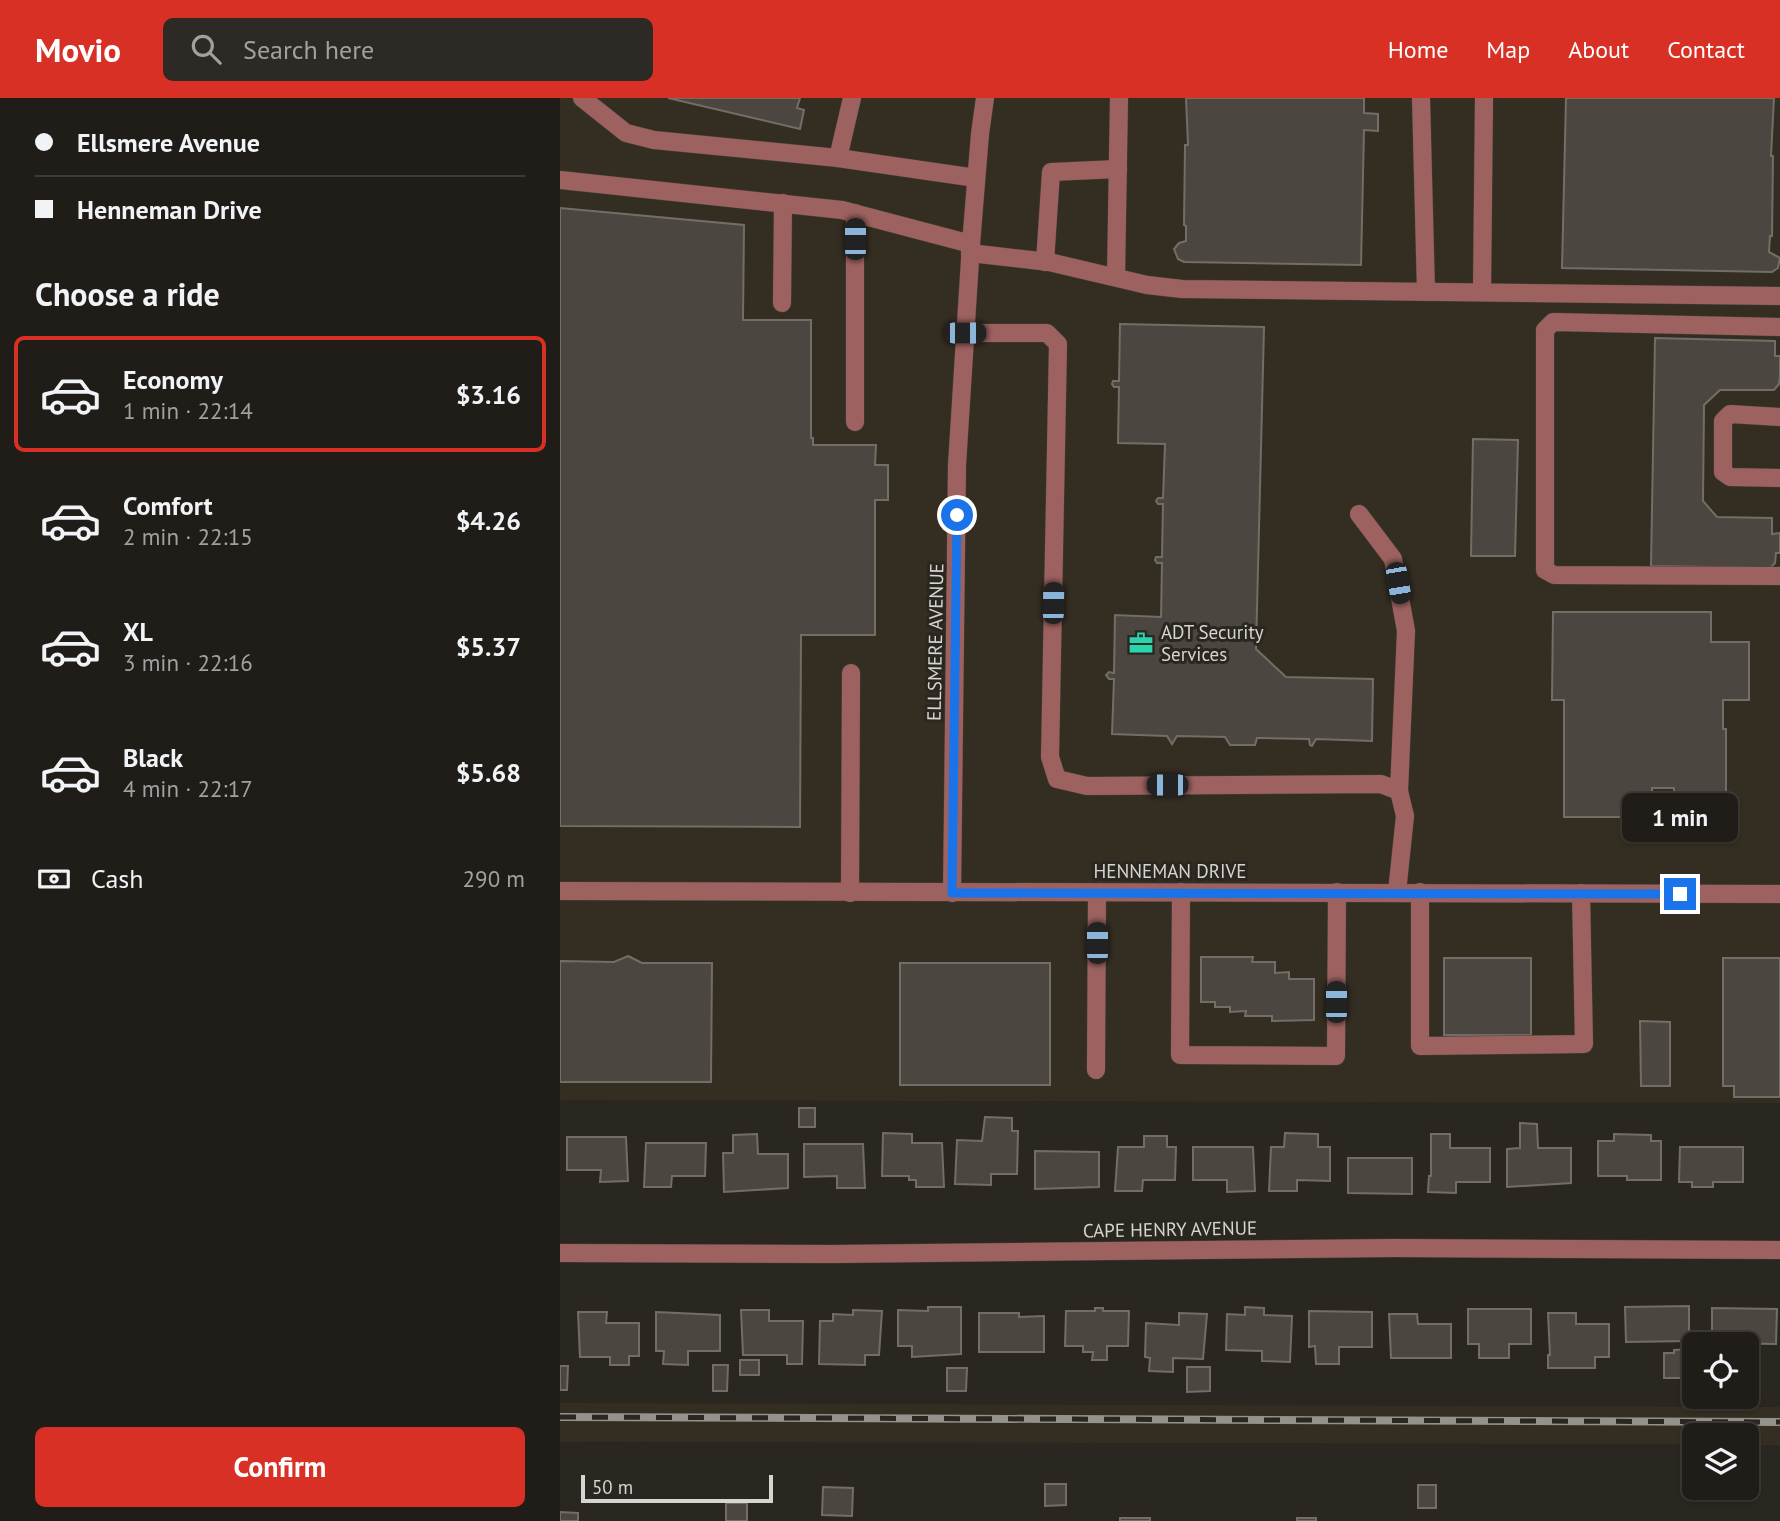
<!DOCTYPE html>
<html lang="en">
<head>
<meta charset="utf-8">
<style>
	:root { --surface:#201c18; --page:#2d2925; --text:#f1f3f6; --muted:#a2a1a2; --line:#3d3a37; --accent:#d93025 }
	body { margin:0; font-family:"PT Sans",sans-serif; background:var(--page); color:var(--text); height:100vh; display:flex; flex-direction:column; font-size:26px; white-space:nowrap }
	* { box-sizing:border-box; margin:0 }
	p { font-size:23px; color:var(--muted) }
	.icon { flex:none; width:38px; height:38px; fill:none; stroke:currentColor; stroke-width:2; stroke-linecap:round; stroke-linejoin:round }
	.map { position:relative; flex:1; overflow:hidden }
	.details { display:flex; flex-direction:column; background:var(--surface); width:560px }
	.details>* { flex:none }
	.top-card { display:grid; align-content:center; height:154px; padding:0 35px; background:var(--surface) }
	.buttons { position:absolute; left:1122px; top:1234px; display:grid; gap:14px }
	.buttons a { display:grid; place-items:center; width:77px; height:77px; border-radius:10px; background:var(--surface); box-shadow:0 2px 5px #0004,0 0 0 2px var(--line); font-size:35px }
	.scale { position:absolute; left:21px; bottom:18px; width:192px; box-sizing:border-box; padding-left:7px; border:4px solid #d7d4d1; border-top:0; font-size:19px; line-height:24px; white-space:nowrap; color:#d7d4d1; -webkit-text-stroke:5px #2a2620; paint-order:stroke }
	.end { position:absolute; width:32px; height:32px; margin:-16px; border:9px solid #1a73e8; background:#fff; box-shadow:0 0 0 4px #fff }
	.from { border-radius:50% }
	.bubble { position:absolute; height:49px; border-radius:10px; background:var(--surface); box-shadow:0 2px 5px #0004,0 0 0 2px var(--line); font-size:23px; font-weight:600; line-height:49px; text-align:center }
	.car { position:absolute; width:21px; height:42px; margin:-21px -10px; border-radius:9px; box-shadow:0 0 5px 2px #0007; background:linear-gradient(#222 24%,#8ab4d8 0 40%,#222 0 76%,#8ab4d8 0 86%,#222 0) }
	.top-card b { display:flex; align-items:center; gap:24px; height:66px; font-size:26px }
	.top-card b+b { border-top:2px solid var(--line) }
	.top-card i { width:18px; height:18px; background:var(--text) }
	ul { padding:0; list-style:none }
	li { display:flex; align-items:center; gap:21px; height:116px; margin:0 14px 10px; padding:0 21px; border:4px solid transparent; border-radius:10px }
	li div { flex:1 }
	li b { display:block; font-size:26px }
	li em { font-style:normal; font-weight:600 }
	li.on { border-color:var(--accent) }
	li>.icon { width:63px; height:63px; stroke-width:1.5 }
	h2 { padding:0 35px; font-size:32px; line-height:84px }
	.pay { display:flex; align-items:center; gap:18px; height:77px; padding:0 35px; font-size:26px }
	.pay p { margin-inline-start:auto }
	.action { display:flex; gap:14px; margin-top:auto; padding:14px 35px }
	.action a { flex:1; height:80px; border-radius:10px; background:var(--accent); color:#fff; font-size:28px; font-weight:600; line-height:80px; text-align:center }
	header { display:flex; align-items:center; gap:42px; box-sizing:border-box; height:98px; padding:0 35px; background:var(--accent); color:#fff }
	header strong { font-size:33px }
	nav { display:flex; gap:38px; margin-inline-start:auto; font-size:24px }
	.search { width:490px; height:63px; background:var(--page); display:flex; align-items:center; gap:18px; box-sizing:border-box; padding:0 24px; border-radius:10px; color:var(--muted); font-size:26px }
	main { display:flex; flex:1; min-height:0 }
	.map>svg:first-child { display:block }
</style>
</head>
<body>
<header>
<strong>Movio</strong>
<div class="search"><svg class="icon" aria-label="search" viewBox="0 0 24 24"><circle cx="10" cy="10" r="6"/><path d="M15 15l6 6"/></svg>Search here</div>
<nav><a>Home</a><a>Map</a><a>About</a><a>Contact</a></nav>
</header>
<main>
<section class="details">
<div class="top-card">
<b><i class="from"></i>Ellsmere Avenue</b>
<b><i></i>Henneman Drive</b>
</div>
<h2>Choose a ride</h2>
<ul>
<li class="on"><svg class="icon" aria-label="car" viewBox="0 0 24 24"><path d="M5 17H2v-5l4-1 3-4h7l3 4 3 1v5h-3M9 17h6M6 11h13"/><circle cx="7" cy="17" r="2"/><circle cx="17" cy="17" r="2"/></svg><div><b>Economy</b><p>1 min · 22:14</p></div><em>$3.16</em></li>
<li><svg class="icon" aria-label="car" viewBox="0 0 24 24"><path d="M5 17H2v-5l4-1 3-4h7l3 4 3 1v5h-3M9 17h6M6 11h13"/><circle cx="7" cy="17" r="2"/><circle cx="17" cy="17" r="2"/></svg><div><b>Comfort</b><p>2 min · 22:15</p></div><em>$4.26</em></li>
<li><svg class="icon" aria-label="car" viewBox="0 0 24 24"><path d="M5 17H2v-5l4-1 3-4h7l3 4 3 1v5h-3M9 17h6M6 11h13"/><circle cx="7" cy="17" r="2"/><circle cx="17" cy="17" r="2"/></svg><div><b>XL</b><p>3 min · 22:16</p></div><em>$5.37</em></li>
<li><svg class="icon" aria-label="car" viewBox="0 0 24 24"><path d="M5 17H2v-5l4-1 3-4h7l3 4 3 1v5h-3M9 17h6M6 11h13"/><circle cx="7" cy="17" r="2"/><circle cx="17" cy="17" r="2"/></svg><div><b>Black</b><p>4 min · 22:17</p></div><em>$5.68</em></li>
</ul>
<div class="pay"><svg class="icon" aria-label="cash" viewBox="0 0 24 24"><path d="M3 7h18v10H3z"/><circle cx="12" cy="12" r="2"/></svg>Cash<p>290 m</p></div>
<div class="action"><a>Confirm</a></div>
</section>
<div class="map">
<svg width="1220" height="1423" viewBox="0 0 1220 1423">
	<rect width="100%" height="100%" fill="#2a2620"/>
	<g fill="#342d22">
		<polygon points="0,0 1220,0 1220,1005 0,1002"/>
		<polygon points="0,1305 1220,1309 1220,1347 1187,1347 1186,1337 1134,1337 1134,1346 0,1344"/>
	</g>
	<g fill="#4b4740" stroke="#726e67" stroke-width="2">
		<polygon points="108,0 240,0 237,10 244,12 240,31"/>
		<polygon points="626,0 804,0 804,15 818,16 818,33 804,32 801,167 624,164 618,161 614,151 619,145 626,143 626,128 624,127 625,47 628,47"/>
		<polygon points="1006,0 1214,0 1211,58 1213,58 1212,138 1210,138 1209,154 1220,160 1218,170 1212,174 1002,170"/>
		<polygon points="0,110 184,127 183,222 251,222 251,340 253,340 253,347 316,347 315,367 328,367 328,402 315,402 315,537 241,537 240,729 0,728"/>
		<polygon points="560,226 704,229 696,551 726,579 813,581 812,643 756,641 752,648 750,647 749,641 700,640 697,640 695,647 670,647 665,639 617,638 612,646 607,638 552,636 554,581 549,581 546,577 549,574 554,575 555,517 601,519 602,465 597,465 595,462 596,459 602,459 603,406 598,406 596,403 598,400 603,400 605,346 558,345 559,289 554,289 552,286 553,283 559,283"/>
		<polygon points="1095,240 1215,243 1215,258 1220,258 1220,277 1219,286 1214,292 1160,292 1144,307 1143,403 1157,419 1212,420 1212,436 1220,435 1220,455 1216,455 1215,465 1210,470 1091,468"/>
		<polygon points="913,341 958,342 955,458 911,458"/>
		<polygon points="993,514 1151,514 1151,544 1189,544 1189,602 1163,602 1163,631 1166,631 1166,694 1114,694 1114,690 1092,690 1092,719 1004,719 1004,602 992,602"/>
		<polygon points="68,858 82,865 152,865 151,984 0,984 0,863 54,864"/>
		<polygon points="641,859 693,859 692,864 715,864 715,875 729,874 729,881 754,881 754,922 712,923 712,918 685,918 686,913 670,914 670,909 655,909 655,904 641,904"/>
		<rect x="884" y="860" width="87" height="77"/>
		<polygon points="1163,860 1220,860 1220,999 1174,999 1174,988 1163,988"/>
		<rect x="340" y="865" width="150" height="122"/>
		<polygon points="1080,923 1110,924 1110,988 1081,988"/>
		<rect x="239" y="1010" width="16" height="19"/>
		<polygon points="425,1019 452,1020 452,1033 458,1033 457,1076 431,1076 431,1087 395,1086 397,1042 422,1043"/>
		<polygon points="960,1025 977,1026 978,1050 1011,1050 1011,1085 947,1089 947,1051 960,1050"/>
		<polygon points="323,1035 352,1036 352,1045 382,1045 384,1089 356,1089 356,1082 349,1082 349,1078 322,1078"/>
		<polygon points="725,1035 758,1036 758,1049 770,1049 770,1083 737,1082 737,1093 709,1093 711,1049 724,1049"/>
		<polygon points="197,1036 198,1056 228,1056 228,1090 164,1094 163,1055 173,1055 173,1037"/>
		<polygon points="871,1036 890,1036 890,1050 930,1050 930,1084 896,1084 896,1095 868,1094 869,1078 871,1078"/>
		<polygon points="1054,1036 1091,1037 1091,1043 1101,1043 1101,1082 1067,1082 1067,1078 1038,1078 1038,1043 1054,1043"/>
		<polygon points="584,1038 607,1038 607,1049 616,1049 615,1082 583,1082 582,1093 555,1093 558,1049 584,1049"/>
		<polygon points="7,1039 66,1039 68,1083 40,1084 41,1072 7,1072"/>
		<polygon points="86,1045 146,1045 145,1078 112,1078 111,1089 84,1089"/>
		<polygon points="244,1046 303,1046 305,1090 277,1090 277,1078 244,1079"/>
		<polygon points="633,1049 693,1049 695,1093 667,1094 667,1082 633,1082"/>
		<polygon points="1120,1049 1183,1049 1183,1084 1153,1084 1153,1089 1132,1089 1132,1084 1119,1084"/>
		<polygon points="475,1053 539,1054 539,1089 475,1091"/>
		<polygon points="788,1060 852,1060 852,1096 788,1095"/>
		<polygon points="1129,1208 1129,1243 1066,1244 1065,1209"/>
		<polygon points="368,1209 401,1209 401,1256 352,1259 352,1248 338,1248 338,1212 368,1213"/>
		<polygon points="685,1209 704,1210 704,1217 732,1218 730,1264 702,1263 702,1253 666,1252 667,1216 685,1217"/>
		<polygon points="535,1210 543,1210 543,1213 569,1213 568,1248 547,1248 547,1262 532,1262 533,1254 523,1254 523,1248 505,1248 506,1213 535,1213"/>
		<polygon points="1152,1210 1217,1211 1216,1246 1152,1245"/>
		<polygon points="908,1211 971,1211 971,1246 949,1246 949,1260 919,1260 919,1246 908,1246"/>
		<polygon points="181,1212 209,1212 209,1223 243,1223 242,1266 227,1266 227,1257 183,1257"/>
		<polygon points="293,1212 322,1213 319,1257 305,1257 305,1267 259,1266 260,1223 273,1223 273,1216 293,1217"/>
		<polygon points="749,1213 812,1214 812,1249 779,1249 779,1266 756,1266 755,1248 749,1249"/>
		<polygon points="18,1214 47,1214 46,1225 79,1225 79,1258 69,1258 69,1267 50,1267 50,1259 20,1259"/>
		<polygon points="96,1214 160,1217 160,1253 128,1253 128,1267 103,1266 104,1253 96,1253"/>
		<polygon points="419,1215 459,1215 459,1219 484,1218 484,1254 419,1254"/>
		<polygon points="619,1215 647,1216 643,1261 613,1260 613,1274 589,1273 590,1260 585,1259 586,1225 619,1227"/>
		<polygon points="988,1215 1016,1215 1016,1226 1049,1226 1049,1259 1035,1259 1035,1270 988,1270 988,1257 990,1257"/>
		<polygon points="829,1216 857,1216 858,1226 891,1226 891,1260 831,1260"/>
		<polygon points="1132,1251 1133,1280 1104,1280 1104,1255 1114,1255 1114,1252"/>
		<rect x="180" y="1262" width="19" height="15"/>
		<polygon points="153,1267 168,1267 167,1293 153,1293"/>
		<polygon points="0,1268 8,1268 7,1292 0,1292"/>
		<polygon points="627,1269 650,1269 650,1293 627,1294"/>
		<polygon points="387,1270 407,1270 406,1293 387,1293"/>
		<polygon points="485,1386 506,1386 506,1407 485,1408"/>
		<rect x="858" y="1387" width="18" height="23"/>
		<polygon points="263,1389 293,1390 292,1418 262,1417"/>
		<rect x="166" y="1405" width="21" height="18"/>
		<polygon points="0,1414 18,1415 18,1423 0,1423"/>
		<rect x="560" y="1420" width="30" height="3"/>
		<rect x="737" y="1420" width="19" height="3"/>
	</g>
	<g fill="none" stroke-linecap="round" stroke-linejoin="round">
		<g stroke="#46423c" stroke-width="19">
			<g id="minor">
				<polyline points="22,0 66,35 94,42 278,60"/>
				<polyline points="292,0 278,60 416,80"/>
				<polyline points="861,0 866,194"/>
				<polyline points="0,82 282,112 411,146"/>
				<polyline points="295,115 295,324"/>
				<polyline points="410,155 489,164 587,187 622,191 1220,198"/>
				<polyline points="485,164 491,74 558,71"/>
				<polyline points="556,179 559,0"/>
				<polyline points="922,194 924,0"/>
				<polyline points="222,205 223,105"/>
				<polyline points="1220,229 993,224 985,232 985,472 994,477 1220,478"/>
				<polyline points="405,235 487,235 498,246 490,659 497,681 527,688 821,686 839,693 845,718 837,794"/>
				<polyline points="1220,319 1170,316 1163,323 1163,374 1170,379 1220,380"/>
				<polyline points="799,416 833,461 846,533 839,693"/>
				<polyline points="0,793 1220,796"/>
				<polyline points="621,794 620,957 776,958 777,794"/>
				<polyline points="860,794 860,948 1024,946 1021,795"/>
				<polyline points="290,795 291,575"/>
				<polyline points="392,795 397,367 411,146 420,36 425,0"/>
				<polyline points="536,972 537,795"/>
				<polyline points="0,1155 273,1156 834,1150 1220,1152"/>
			</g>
		</g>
		<use href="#minor" stroke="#9d6260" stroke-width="18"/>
		<g stroke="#95918d" stroke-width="8">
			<polyline id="rail" points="0,1319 1220,1324"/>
		</g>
		<use href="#rail" stroke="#2a2620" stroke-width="5" stroke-dasharray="16" stroke-linecap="butt"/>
	</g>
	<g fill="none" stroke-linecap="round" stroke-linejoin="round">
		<polyline stroke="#1a73e8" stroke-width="9" points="397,417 392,795 1120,796"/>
	</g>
	<defs>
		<g id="office-bare" transform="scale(1.89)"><path d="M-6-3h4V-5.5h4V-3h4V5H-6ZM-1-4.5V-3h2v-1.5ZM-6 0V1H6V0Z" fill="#28d5ad" stroke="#2a2620" stroke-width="2.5" paint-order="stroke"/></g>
	</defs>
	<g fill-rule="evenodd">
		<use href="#office-bare" x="581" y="545"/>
	</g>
	<g text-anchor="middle" stroke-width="6" stroke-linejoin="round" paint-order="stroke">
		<g font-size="19" fill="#d7d4d1" stroke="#2a2620" text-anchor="start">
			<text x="601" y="541">ADT Security<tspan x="601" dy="22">Services</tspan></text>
		</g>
		<g font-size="19" fill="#d7d4d1" stroke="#2a2620">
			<text transform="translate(375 544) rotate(-89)" y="7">ELLSMERE AVENUE</text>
			<text x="610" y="780">HENNEMAN DRIVE</text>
			<text transform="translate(610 1131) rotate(-1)" y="7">CAPE HENRY AVENUE</text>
		</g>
	</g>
</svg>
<div class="buttons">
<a><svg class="icon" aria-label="locate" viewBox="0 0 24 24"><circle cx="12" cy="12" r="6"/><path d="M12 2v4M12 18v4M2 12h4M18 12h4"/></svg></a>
<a><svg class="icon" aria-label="layers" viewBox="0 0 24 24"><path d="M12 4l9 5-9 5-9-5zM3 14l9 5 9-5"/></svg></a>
</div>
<div class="scale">50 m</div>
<i class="end from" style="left:397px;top:417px"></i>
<i class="end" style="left:1120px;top:796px"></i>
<div class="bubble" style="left:1062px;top:695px;width:116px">1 min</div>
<i class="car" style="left:295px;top:141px;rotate:0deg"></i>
<i class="car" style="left:405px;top:235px;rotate:90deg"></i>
<i class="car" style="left:838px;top:485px;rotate:170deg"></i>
<i class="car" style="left:493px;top:505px;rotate:1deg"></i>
<i class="car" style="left:607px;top:687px;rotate:270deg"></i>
<i class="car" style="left:537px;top:845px;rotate:0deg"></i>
<i class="car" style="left:776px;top:904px;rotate:0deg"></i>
</div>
</main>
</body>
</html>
